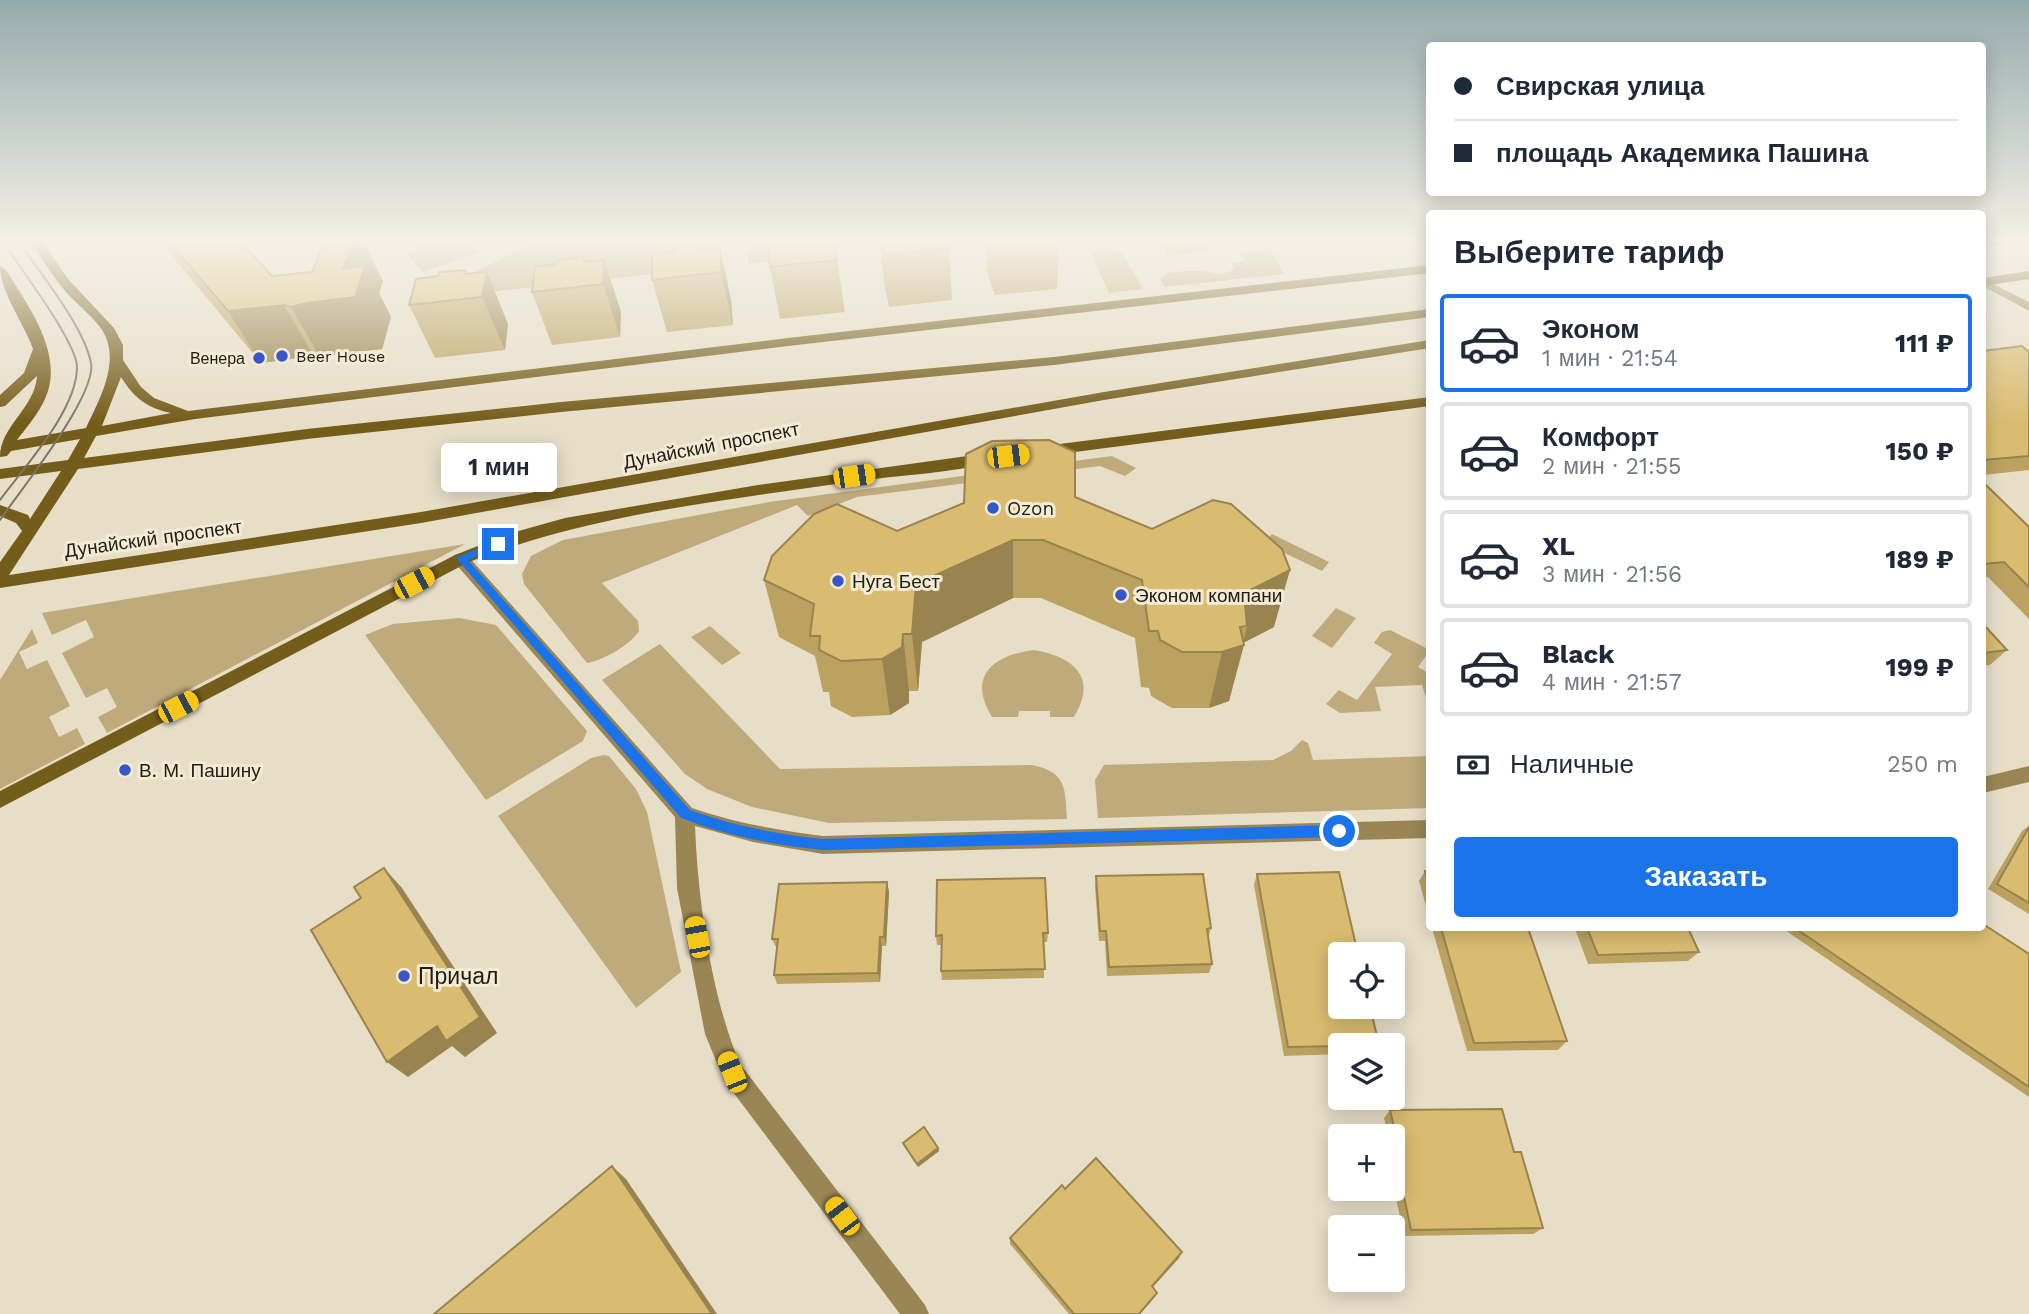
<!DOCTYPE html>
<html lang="ru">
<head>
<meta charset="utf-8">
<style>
	:root { --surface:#fff; --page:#f2f2f3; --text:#1f2937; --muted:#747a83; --line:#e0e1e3; --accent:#1a73e8 }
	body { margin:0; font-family:"Work Sans",sans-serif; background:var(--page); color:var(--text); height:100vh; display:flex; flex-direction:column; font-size:26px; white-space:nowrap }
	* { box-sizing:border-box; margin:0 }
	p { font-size:23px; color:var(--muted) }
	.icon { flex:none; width:38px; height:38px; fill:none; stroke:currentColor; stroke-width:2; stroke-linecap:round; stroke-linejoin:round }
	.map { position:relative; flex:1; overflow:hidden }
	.details { position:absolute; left:1426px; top:210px; width:560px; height:721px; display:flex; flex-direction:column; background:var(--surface); border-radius:7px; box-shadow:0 4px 18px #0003 }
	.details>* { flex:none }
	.hud { position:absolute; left:1426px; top:42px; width:560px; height:154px; border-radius:7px; box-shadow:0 4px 18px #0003; display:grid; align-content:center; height:154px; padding:0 28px; background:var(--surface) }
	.controls { position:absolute; left:1328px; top:942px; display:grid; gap:14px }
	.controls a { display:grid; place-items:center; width:77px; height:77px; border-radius:7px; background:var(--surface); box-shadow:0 4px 18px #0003; font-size:35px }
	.end { position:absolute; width:32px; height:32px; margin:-16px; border:9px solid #1a73e8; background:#fff; box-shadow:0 0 0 4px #fff }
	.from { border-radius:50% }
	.bubble { position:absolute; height:49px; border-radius:7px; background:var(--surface); box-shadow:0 4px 18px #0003; font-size:23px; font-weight:700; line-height:49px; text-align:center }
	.car { position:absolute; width:21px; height:42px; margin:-21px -10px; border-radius:9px; box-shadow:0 0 5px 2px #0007; background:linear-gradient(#f5c518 24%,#345 0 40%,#f5c518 0 76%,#345 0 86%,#f5c518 0) }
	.hud b { display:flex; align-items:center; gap:24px; height:66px; font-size:26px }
	.hud b+b { border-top:2px solid var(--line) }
	.hud i { width:18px; height:18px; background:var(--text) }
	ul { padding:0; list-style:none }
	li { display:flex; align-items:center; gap:21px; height:98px; margin:0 14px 10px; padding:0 14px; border:4px solid var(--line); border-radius:7px }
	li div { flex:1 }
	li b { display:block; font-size:26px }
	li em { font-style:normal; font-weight:700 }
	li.selected { border-color:var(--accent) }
	li>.icon { width:63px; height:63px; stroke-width:1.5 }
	h2 { padding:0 28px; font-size:32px; line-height:84px }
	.pay { display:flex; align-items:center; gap:18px; height:77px; padding:0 28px; font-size:26px }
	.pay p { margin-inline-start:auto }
	.action { display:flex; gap:14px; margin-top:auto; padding:14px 28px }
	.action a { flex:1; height:80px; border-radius:7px; background:var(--accent); color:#fff; font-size:28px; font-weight:700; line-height:80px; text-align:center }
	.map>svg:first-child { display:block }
</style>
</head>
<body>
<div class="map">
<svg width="2029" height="1314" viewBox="0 0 2029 1314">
	<rect width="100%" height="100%" fill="#e7dec8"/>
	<g fill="#beaa7a">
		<polygon points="427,239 463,239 479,252 423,272 407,255 421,250 416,243"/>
		<polygon points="531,239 817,239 820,257 748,264 748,240 714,243 713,263 709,268 468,294 469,275 534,242"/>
		<polygon points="1110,248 1122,253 1143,289 1109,293 1089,250"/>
		<path d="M1271,249L1284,274L1165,287L1160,279L1167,273C1178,272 1190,270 1202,271C1215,272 1221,277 1234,269L1232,263L1245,261L1240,253Z"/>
		<path d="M1112,456L1136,468L1125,476L1100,466L857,497L808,516L797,505L602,583L638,621L639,631C630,645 604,660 587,663L524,584L522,574L531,556L563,540L769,502Z"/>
		<polygon points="1272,534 1329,562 1322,571 1264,543"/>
		<polygon points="465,544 107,733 98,717 117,707 107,688 86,698 62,653 94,637 86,620 52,635 42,613"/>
		<polygon points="1336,608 1356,618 1332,648 1312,636"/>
		<polygon points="459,618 496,625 587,731 583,741 486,800 365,635 393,624"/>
		<polygon points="710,626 741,653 722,665 691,637"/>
		<polygon points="32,629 38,643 19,652 27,669 47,660 70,706 49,717 59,737 77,728 85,744 0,789 0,680"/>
		<polygon points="1390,630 1430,650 1418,667 1430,674 1430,710 1422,685 1375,687 1381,711 1340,713 1326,704 1339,690 1357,700 1392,654 1374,643 1382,632"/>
		<path d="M660,644L780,769L1032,765C1067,772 1065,789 1067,819L829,823L752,807L707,789L685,774L602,680Z"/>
		<path d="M1034,650C1074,657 1098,677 1074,717H1050V711H1019L1018,717H992C966,675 995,655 1034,650Z"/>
		<polygon points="1302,740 1308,743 1313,760 1430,756 1430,808 1098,818 1095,780 1104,765 1273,760 1291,751"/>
		<polygon points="604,755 609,756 636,789 647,812 681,972 636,1008 498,816 591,758"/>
	</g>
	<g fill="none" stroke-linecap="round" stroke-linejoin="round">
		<g fill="#9a8654" fill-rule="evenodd">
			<polygon points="1983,279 2029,302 2029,311 1983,286"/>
			<path d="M461,553L467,555L692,808C734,823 778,830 823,836L1430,820V838L823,854L753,842L695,826C698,900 711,996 740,1064L925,1305L929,1314H900L724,1080L705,1034L677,888L675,817L455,563L453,559L455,555Z"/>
			<polygon points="2029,766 2029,782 1983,793 1983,777"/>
		</g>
		<g fill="#745c1a" fill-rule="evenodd">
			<path d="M29,239H41L68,279L114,328L123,345V360L141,387L154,398L188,411L788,338L1430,265V273L788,346L195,419L96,436L84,458L307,429L561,402L1054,357L1430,309V317L1054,365L561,412L307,439L78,469L9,575L421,512L1104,392L1430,340V348L1104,400L421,523L0,588V562L22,531L16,523L0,516V505L28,515L30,519L61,471L0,479V469L68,460L80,439L11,451L7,456L0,457C0,426 35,408 37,376L5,406L0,407V395L24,373L33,349C24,323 0,292 0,266L6,270C29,307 65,355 45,399C38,414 27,427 17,440L86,428C100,398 123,358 100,327C90,314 77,304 66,292C52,276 41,257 29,239ZM121,377C134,398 147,408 171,413L102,426Z"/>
			<polygon points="1983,239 2018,239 2012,243 1983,247"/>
			<polygon points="2029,271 2029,279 1983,286 1983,278"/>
			<polygon points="1430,397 1430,406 1044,456 1037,451 1044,446"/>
			<path d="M989,453L996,458L994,462C952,473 901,475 857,481C727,500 589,514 467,563L0,808V791L455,555L508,534L565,518L758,485Z"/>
		</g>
		<g stroke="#7a7566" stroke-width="2">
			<path d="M0,500C25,466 77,410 77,367C77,342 17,264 1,239"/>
			<path d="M0,520C20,491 97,395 91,363C84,326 39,272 17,239"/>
		</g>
	</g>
	<g fill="#bba261">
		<polygon points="158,239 238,239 272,276 383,281 379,293 391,317 382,349 335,354 321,359 314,356 261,363"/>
		<polygon points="879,239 947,239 949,248 952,300 889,307 884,283"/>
		<polygon points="987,239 1059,239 1057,289 995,295 987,272"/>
		<polygon points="1160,239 1209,239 1207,251 1168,256"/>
		<polygon points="788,241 837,260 845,312 780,319 770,267"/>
		<polygon points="720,248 731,300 733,325 667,332 652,280 673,252"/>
		<polygon points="584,257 585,262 604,260 621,312 620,337 552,345 532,292 557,264"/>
		<polygon points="468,274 508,324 505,350 435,358 409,305"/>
		<polygon points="1983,351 2029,352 2029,470 1983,475"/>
		<polygon points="1983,482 2029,527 2029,619 1988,577 1983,578"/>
		<polygon points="1075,497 1274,627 1243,643 1229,701 1209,708 1172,708 1151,696 1149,688 1141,687 1135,638 1041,598 1013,598 922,642 918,691 909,691 909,703 890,715 852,717 831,706 829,692 823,692 815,656 779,637 764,580 897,531"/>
		<polygon points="1983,624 2007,650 1990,665 1983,666"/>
		<polygon points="2029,826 2029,914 1988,889 2022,831"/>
		<polygon points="1425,871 1430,871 1430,920 1419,881"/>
		<polygon points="1257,874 1340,1045 1340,1054 1284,1056 1254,885"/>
		<polygon points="1096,876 1211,928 1208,938 1212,964 1209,973 1107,976 1105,941 1099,941 1095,887"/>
		<polygon points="887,882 889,892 886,946 882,946 880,982 777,984 774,975 777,949 772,939"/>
		<polygon points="1432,928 1528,928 1567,1041 1558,1050 1467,1051"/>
		<polygon points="1569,928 1688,928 1699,952 1688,961 1588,964 1575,929 1570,929"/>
		<polygon points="1782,928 1983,928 2029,954 2029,1097"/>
		<polygon points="1048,933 1047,942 1043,942 1044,978 942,980 941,971 942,945 937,945 936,936"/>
		<polygon points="1390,1110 1514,1152 1543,1228 1533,1234 1404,1236 1393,1184 1393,1136 1388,1136 1384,1118"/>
		<polygon points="903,1143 938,1148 939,1151 918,1167 904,1146"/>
		<polygon points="1065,1189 1179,1258 1153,1287 1155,1297 1140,1314 1069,1314 1010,1244 1010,1238"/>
	</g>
	<g fill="#99844f">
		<polygon points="354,239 362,239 383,281 379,293 391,317 382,349 335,354 321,359 291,307 306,303 343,269"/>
		<polygon points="720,248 731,300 733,325 721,272"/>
		<polygon points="604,260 621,312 620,337 603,284"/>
		<polygon points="487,272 508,324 505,350 482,297"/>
		<polygon points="284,305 314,356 261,363 228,311"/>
		<polygon points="1013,540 1013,598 922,642 918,691 912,634 916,584"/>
		<polygon points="1290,570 1274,627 1243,643 1247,626 1240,627 1234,648 1244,645 1229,701 1209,708 1222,652 1230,649 1244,593"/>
		<polygon points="903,634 909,691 909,703 890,715 882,659"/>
		<polygon points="384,868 402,888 497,1033 465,1057 452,1046 408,1077 387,1062"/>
		<polygon points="887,882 889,892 886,946 884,937"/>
		<polygon points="880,937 882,946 880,982 878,973"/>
		<polygon points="938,1148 939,1151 918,1167 917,1164"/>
		<polygon points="612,1166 626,1179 717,1314 712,1314"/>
		<polygon points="1182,1252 1179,1258 1149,1291 1152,1286"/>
	</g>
	<g fill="#dabc71" stroke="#99844f" stroke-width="2">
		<polygon points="167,239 238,239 272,276 312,272 325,239 354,239 343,269 365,266 355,297 306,303 291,307 284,305 228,311"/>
		<polygon points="788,239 834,239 837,260 770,267 768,243 788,241"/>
		<polygon points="880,239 947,239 949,248 884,255"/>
		<polygon points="993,239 1033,239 995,243"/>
		<polygon points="698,246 699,250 720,248 721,272 652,280 652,255 673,252 673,248"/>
		<polygon points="584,257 584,262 604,260 603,284 532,292 535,267 557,264 558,260"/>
		<polygon points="466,270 465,274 487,272 482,297 409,305 416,279 438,276 439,272"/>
		<polygon points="2022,346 2029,352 2029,456 1983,460 1983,351"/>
		<polygon points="1049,440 1075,452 1075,497 1152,529 1213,500 1231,504 1282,549 1290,570 1244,593 1247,626 1240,627 1244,645 1222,652 1182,652 1160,640 1158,631 1149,631 1142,580 1043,540 1013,540 916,584 912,634 903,634 902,647 882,659 841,661 819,650 820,636 810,636 814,604 764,580 772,556 814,514 837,504 897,531 964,503 966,454 992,441"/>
		<polygon points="1983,482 2029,527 2029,587 2004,562 1983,564"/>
		<polygon points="1983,624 2007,650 1983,653"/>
		<polygon points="2029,827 2029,903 1997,884"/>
		<polygon points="384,868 480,1017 446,1041 437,1026 387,1062 311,930 361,898 354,887"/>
		<polygon points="1425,871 1430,871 1430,888"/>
		<polygon points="1339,872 1358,954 1340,954 1340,1006 1370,1006 1379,1045 1340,1045 1340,1046 1288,1047 1257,874"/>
		<polygon points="1203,874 1211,928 1207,929 1212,964 1109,967 1106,931 1100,931 1096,876"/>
		<polygon points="1045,878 1048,933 1043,933 1045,969 941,971 942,935 936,936 937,880"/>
		<polygon points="887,882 884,937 880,937 878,973 774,975 778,939 772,939 779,884"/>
		<polygon points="1983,924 2029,954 2029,1087 1795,928 1983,928"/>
		<polygon points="1441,928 1528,928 1567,1041 1474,1043"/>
		<polygon points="1587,928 1688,928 1699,952 1598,955"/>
		<polygon points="1502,1109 1514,1152 1521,1152 1543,1228 1411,1230 1395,1154 1400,1154 1390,1110"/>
		<polygon points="924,1127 938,1148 917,1164 903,1143"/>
		<polygon points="1096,1158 1182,1252 1152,1286 1157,1293 1139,1314 1074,1314 1010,1238 1062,1185 1065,1189"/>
		<polygon points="612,1166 712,1314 434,1314"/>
	</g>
	<linearGradient id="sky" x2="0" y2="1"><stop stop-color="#96abad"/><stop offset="0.57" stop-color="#f4f0e6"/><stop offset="1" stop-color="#f4f0e6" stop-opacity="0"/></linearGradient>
	<rect width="2029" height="423" fill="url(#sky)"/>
	<path fill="#1a73e8" d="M498,540L503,544L502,546L468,560L690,810C734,826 776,834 823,839L1339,825L1346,831L1339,837L823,850C773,845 728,836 681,818L456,558Z"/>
	<g fill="#3757c8" stroke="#f4ebd5" stroke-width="2.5">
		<circle cx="282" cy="356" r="7"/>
		<circle cx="259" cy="358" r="7"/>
		<circle cx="993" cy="508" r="7"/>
		<circle cx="838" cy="581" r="7"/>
		<circle cx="1121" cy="595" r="7"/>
		<circle cx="125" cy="770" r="7"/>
		<circle cx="404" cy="976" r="7"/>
	</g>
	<g text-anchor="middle" stroke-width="6" stroke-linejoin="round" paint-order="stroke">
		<g font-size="16" fill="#201d15" stroke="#f4ebd5" text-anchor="start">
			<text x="296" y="362">Beer House</text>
			<text x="245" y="364" text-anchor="end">Венера</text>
		</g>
		<g font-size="19" fill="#201d15" stroke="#f4ebd5">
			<text transform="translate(711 445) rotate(-11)" y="7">Дунайский проспект</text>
			<text transform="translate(153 538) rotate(-8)" y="7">Дунайский проспект</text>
		</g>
		<g font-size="19" fill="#201d15" stroke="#f4ebd5" text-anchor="start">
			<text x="1007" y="515">Ozon</text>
			<text x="852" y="588">Нуга Бест</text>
			<text x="1135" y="602">Эконом компани</text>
			<text x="139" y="777">В. М. Пашину</text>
		</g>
		<g font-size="23" fill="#201d15" stroke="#f4ebd5" text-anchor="start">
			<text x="418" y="984">Причал</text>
		</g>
	</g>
</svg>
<div class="controls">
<a><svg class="icon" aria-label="locate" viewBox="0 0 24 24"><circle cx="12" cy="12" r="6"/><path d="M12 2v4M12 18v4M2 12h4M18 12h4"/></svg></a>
<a><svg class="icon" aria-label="layers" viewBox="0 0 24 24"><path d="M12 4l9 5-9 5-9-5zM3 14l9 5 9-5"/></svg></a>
<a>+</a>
<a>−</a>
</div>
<i class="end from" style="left:1339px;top:831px"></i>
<i class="end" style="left:498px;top:544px"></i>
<div class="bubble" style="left:441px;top:443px;width:116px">1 мин</div>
<i class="car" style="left:1008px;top:456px;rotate:83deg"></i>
<i class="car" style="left:854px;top:476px;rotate:82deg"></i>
<i class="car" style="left:414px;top:583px;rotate:62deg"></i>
<i class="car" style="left:178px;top:707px;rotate:63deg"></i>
<i class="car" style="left:697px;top:937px;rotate:349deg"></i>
<i class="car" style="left:732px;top:1072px;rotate:338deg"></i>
<i class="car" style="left:842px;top:1216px;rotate:323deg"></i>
<div class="hud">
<b><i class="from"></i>Свирская улица</b>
<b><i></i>площадь Академика Пашина</b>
</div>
<section class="details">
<h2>Выберите тариф</h2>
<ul>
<li class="selected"><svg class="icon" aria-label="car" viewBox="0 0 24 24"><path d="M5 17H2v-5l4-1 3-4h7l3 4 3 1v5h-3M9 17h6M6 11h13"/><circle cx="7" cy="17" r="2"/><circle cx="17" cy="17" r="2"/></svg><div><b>Эконом</b><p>1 мин · 21:54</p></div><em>111 ₽</em></li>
<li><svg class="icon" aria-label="car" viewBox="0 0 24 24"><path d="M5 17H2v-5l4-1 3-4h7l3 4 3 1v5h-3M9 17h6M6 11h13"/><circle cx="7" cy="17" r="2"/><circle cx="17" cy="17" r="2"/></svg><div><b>Комфорт</b><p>2 мин · 21:55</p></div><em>150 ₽</em></li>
<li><svg class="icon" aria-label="car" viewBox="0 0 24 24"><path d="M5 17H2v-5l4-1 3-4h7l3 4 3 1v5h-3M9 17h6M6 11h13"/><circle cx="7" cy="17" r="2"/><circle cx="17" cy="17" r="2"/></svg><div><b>XL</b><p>3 мин · 21:56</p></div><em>189 ₽</em></li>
<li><svg class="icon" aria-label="car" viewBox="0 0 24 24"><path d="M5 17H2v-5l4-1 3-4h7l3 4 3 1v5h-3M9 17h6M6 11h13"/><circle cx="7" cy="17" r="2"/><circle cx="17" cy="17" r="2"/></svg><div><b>Black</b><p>4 мин · 21:57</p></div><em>199 ₽</em></li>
</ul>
<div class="pay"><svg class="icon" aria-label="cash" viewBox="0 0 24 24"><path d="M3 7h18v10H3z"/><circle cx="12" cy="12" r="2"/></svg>Наличные<p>250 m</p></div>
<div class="action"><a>Заказать</a></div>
</section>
</div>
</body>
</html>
